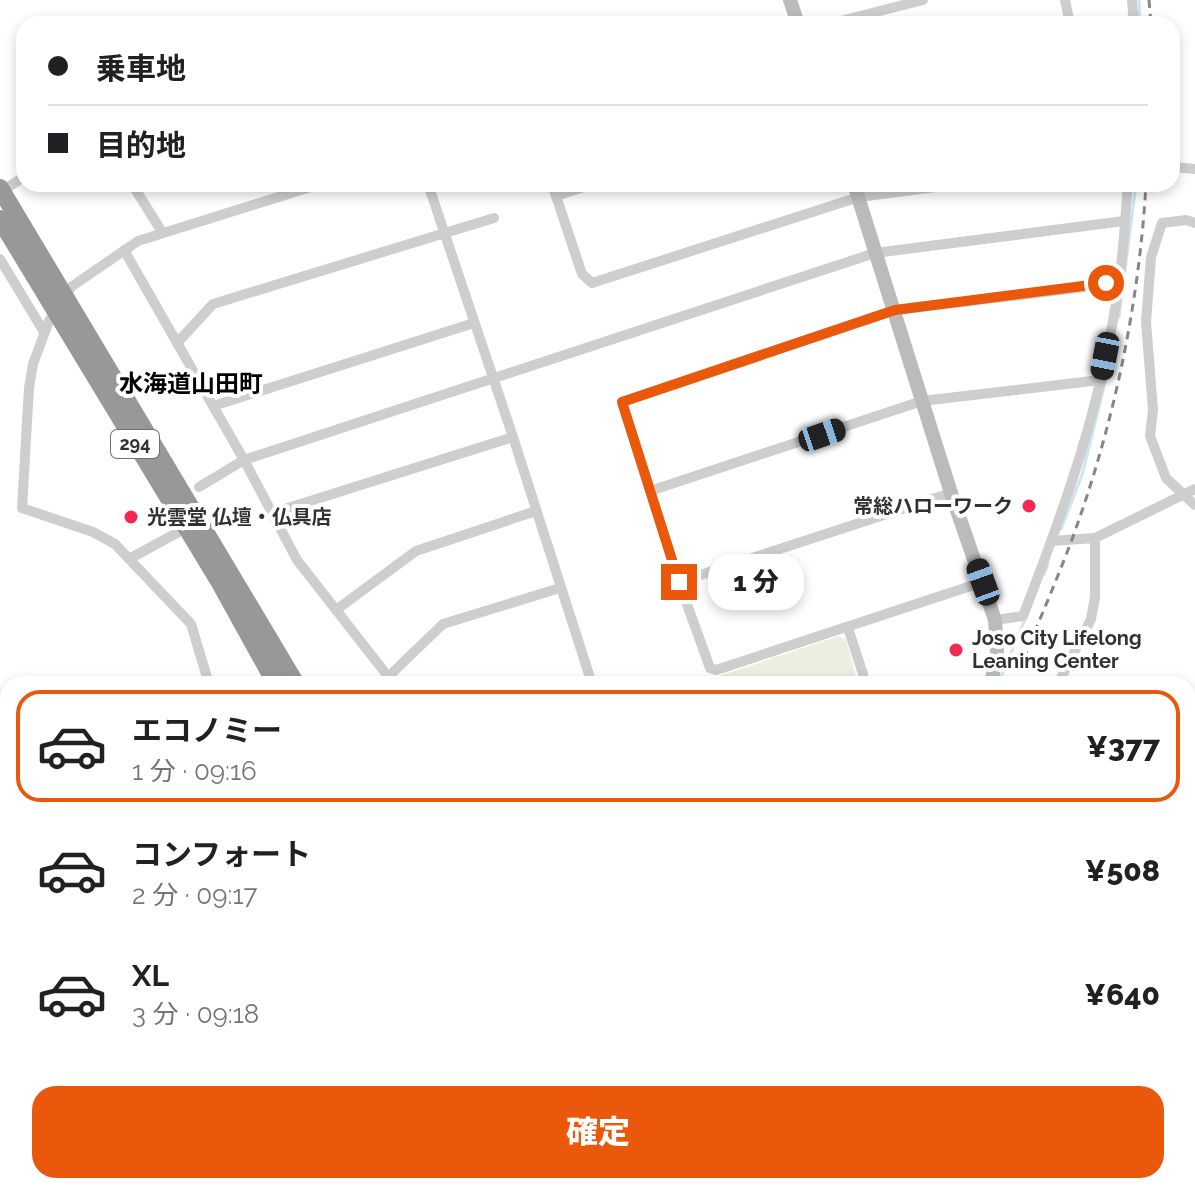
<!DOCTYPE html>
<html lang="ja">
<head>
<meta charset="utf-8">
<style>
	:root { --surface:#fff; --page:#f2f2f2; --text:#202124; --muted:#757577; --line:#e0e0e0; --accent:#ea580c }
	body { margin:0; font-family:Raleway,"Noto Sans JP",sans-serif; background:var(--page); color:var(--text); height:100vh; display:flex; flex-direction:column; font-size:30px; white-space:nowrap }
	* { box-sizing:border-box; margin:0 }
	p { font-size:26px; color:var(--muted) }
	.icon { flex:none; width:44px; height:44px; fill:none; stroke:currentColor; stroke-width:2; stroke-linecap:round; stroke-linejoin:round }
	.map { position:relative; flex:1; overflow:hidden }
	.panel { position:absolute; left:0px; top:676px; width:1196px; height:518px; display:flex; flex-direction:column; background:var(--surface); border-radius:24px 24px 0 0; box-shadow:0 4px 12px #0003 }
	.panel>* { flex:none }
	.guide { position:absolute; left:16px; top:16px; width:1164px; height:176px; border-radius:24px; box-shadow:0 4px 12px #0003; display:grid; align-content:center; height:176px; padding:0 32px; background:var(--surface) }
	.end { position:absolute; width:36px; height:36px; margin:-18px; border:10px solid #ea580c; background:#fff; box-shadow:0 0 0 4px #fff }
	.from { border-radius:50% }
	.bubble { position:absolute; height:56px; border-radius:24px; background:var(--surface); box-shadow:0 4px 12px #0003; font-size:26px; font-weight:800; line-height:56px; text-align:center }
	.car { position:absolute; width:24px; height:48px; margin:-24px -12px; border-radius:10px; box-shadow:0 0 6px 2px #0007; background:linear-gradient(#222 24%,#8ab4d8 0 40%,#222 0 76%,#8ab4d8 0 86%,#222 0) }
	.guide b { display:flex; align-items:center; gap:28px; height:76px; font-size:30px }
	.guide b+b { border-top:2px solid var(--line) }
	.guide i { width:20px; height:20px; background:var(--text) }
	ul { padding:14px 0 0; list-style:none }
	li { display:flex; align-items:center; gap:24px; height:112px; margin:0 16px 12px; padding:0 16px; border:4px solid transparent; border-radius:24px }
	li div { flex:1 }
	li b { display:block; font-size:30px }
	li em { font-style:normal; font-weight:800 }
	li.on { border-color:var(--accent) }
	li>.icon { width:72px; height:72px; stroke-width:1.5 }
	.primary-button { display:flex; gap:16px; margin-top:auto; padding:16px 32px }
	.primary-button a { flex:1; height:92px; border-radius:24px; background:var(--accent); color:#fff; font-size:32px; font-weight:800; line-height:92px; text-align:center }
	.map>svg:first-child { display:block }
</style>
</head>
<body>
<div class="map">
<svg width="1195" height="1193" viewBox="0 0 1195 1193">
	<rect width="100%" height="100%" fill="#fff"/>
	<polygon fill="#eaefdf" points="839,636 846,640 858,684 696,684"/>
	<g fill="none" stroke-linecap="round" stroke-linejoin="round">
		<g stroke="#cae6f0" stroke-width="3">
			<polyline points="1139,0 1140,24"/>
			<polyline points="1119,317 1136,184"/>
			<polyline points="1061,529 1082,475 1109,367"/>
			<polyline points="1044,574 1048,564"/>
			<polyline points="998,684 1026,617"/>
		</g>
		<g stroke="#cecece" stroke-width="10">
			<polyline points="1065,0 1070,24"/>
			<polyline points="1132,0 1134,24"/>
			<polyline points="829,24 923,0"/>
			<polyline points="1172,167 1195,169"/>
			<polyline points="132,184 162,232"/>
			<polyline points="428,184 513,437 592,684"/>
			<polyline points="552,184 582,274 592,283 859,197 958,184"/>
			<polyline points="0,192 24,177"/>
			<polyline points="556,196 593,184"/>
			<polyline points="1195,223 1186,220 1162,223 1151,257 1146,322 1153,410 1150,436 1166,478 1195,505"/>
			<polyline points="124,250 244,460 297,560 394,684"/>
			<polyline points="0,259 44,332"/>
			<polyline points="177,343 213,304 494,218"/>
			<polyline points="213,406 474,323"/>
			<polyline points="199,487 244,460 875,253 1124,221"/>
			<polyline points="650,491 922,401 1100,380"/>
			<polyline points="272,513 513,437"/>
			<polyline points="1052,541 1095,538 1195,489"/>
			<polyline points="129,559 186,528"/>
			<polyline points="679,582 951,493"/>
			<polyline points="983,582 716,670 710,668 679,582 622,402 895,310 1119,283"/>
			<polyline points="336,610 416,551 536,511"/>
			<path d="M995,620L1023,616C1065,508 1104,398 1119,282C1124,249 1125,216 1128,184"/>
			<polyline points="848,628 863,674 863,684"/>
			<polyline points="390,675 443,624 560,588"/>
			<polyline points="209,684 191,624 115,544 93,532 22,508 29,388 33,364 49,321 71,287 138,241 320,184"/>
			<polyline points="1058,684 1091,619 1095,597 1095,538"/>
			<polyline points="1188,836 1195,826"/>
			<polyline points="1188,949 1195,955"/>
			<polyline points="143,1186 144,1193"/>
			<polyline points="228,1186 229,1193"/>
			<polyline points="581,1186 583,1193"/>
			<polyline points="609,1186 628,1193"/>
			<polyline points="906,1186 908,1193"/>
			<polyline points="931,1186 933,1193"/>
			<polyline points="1029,1186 1030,1193"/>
			<polyline points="370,1193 370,1186"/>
			<polyline points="661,1193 664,1186"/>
		</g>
		<g stroke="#bbb" stroke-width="14">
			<polyline points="790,0 798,24"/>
			<polyline points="854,184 951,493 995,620 997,652 991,684"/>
			<polyline points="920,1186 921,1193"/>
			<polyline points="772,1193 775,1186"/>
		</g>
		<g stroke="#989898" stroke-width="18">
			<polyline points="0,188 296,684"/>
			<polyline points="0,219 219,581 276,684"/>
			<polyline points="388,1193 388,1186"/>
			<polyline points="403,1193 403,1186"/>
		</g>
		<g stroke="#868686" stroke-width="3" stroke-dasharray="8 6" stroke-linecap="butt">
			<polyline points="1149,0 1151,24"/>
			<path d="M1013,684C1032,637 1053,590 1071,542C1113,428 1139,306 1146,184"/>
			<polyline points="803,1193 806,1186"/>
		</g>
	</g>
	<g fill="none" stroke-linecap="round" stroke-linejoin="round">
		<polyline stroke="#ea580c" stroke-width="10" points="679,582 622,402 895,310 1106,283"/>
	</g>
	<g fill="#f32953" stroke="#fff" stroke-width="3">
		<circle cx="1029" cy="506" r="8"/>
		<circle cx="131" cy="517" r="8"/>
		<circle cx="956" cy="650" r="8"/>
	</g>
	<g text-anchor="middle" stroke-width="8" stroke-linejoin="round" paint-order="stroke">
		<rect fill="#fff" stroke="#6f6f6f" stroke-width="2" x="111" y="430" width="48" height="28" rx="6"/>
		<g font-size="18" font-weight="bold" fill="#313131">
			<text x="135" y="450">294</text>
		</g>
		<g font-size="20" font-weight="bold" fill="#313131" stroke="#fff" text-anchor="start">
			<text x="1013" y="513" text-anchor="end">常総ハローワーク</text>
			<text x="147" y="524">光雲堂 仏壇・仏具店</text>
			<text x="972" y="645">Joso City Lifelong<tspan x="972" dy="23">Leaning Center</tspan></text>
		</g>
		<g font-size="24" font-weight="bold" fill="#000" stroke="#fff">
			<text x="191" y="392">水海道山田町</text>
		</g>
	</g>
</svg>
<i class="end from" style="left:1106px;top:283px"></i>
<i class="end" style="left:679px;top:582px"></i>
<div class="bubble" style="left:708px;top:554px;width:96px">1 分</div>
<i class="car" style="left:1105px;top:356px;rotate:191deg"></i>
<i class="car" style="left:822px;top:435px;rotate:71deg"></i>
<i class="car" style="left:983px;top:582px;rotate:340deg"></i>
<div class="guide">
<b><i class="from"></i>乗車地</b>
<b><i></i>目的地</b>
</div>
<section class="panel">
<ul>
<li class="on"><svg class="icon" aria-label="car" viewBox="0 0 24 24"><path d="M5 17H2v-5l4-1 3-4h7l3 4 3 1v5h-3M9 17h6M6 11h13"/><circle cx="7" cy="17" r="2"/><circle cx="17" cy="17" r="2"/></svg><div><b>エコノミー</b><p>1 分 · 09:16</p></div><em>¥377</em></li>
<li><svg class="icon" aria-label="car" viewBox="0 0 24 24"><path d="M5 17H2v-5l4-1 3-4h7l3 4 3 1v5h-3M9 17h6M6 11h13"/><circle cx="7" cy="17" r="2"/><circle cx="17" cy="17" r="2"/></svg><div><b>コンフォート</b><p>2 分 · 09:17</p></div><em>¥508</em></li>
<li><svg class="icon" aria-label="car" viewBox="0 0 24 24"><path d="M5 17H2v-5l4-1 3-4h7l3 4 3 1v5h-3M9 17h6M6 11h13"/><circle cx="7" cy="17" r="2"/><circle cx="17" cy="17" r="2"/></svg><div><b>XL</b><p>3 分 · 09:18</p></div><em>¥640</em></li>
</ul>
<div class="primary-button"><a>確定</a></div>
</section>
</div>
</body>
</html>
